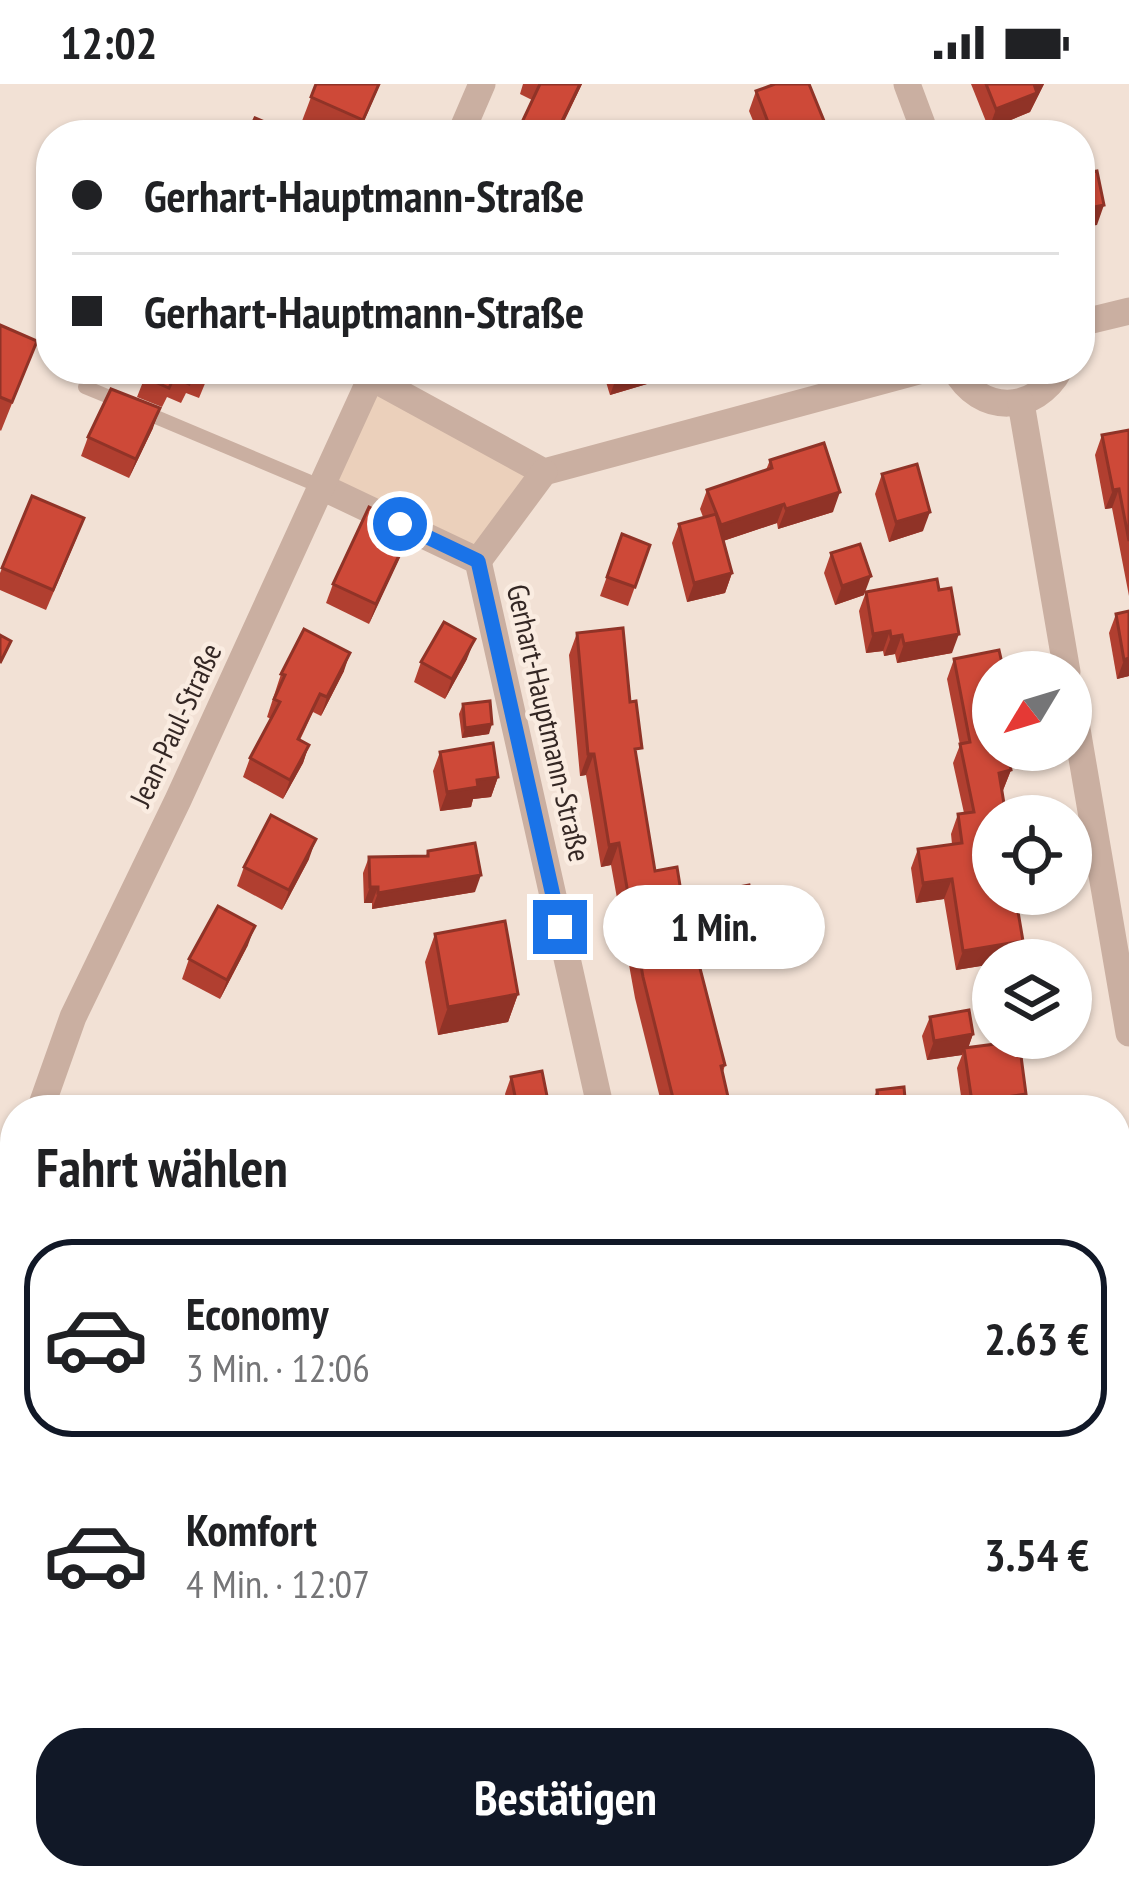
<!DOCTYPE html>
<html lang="de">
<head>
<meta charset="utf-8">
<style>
	:root { --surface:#fff; --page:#f6f6f6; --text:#202124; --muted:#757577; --line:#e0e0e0; --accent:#111827 }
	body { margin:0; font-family:"PT Sans Narrow",sans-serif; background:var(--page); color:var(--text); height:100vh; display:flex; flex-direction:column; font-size:45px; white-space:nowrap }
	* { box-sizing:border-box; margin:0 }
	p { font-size:39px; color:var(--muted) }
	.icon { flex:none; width:66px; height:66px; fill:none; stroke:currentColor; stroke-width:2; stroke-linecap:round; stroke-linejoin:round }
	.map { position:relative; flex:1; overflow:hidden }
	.details { position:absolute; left:0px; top:1011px; width:1131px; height:795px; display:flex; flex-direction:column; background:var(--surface); border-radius:48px 48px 0 0; box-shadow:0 3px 9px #0004 }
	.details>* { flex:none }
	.banner { position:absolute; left:36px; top:36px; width:1059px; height:264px; border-radius:48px; box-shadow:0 3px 9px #0004; display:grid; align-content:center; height:264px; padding:0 36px; background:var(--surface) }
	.needle { width:78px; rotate:232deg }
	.fabs { position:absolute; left:972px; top:567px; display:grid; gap:24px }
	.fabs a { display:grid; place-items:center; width:120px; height:120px; border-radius:50%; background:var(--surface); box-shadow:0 3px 9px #0004; font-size:60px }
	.end { position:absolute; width:54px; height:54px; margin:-27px; border:15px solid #1a73e8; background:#fff; box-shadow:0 0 0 6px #fff }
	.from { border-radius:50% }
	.bubble { position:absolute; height:84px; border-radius:42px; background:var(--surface); box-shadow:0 3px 9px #0004; font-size:39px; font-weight:800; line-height:84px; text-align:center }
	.banner b { display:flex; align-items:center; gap:42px; height:114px; font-size:45px }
	.banner b+b { border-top:3px solid var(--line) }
	.banner i { width:30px; height:30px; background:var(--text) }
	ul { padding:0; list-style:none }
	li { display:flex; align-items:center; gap:36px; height:198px; margin:0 24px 18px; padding:0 12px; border:6px solid transparent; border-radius:48px }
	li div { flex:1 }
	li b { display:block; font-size:45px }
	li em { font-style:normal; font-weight:800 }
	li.selected { border-color:var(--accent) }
	li>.icon { width:108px; height:108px; stroke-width:1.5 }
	h2 { padding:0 36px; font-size:54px; line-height:144px }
	.action { display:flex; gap:24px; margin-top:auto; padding:24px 36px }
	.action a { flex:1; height:138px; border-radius:48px; background:var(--accent); color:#fff; font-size:48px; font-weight:800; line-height:138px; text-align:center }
	.status { display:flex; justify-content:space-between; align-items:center; height:84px; padding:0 60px; background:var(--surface); direction:ltr }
	.status svg { height:33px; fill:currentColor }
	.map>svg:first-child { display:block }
</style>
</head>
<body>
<div class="status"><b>12:02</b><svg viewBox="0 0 49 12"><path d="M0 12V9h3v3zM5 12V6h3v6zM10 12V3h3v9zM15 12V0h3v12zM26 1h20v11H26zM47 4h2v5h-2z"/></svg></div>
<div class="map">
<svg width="1129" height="1805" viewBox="0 0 1129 1805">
	<rect width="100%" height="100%" fill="#f2e1d5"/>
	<polygon fill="#ebd0bb" points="372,294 544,388 478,477 322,403"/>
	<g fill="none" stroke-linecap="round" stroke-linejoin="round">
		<g stroke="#b6988b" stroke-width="6" stroke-dasharray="6 6" stroke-linecap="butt">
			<polyline points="1116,1280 1129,1260"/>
			<polyline points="600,1805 610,1791"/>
			<polyline points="777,1805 786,1791"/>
		</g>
		<g stroke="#caafa1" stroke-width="14">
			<polyline points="85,303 124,319"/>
			<polyline points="144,328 322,403"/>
			<polyline points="0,1615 15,1625"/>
		</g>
		<g stroke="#caafa1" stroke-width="27">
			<polyline points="907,0 926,51"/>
			<polyline points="460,51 482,0"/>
			<polyline points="1080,239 1129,227"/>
			<path d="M955,285C979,331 1036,330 1060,285"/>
			<polyline points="372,294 544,388 926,285"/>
			<polyline points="1021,319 1067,588"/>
			<polyline points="322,403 478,477 601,1026"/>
			<polyline points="478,477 544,388"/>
			<polyline points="1071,610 1129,949"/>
			<polyline points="40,1026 73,933 178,716 375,285"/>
			<polyline points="0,1138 15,1096"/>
			<polyline points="0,1282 15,1285"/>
			<polyline points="1116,1408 1129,1413"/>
			<polyline points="0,1410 15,1389"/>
		</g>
		<g stroke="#9e7d72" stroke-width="30">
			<polyline points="1116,1221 1129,1201"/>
			<polyline points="739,1805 748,1791"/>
		</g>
	</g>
	<g fill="#b13f30">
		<polygon points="316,0 380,0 358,51 335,51 302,37"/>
		<polygon points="523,0 582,0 563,40 516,51 532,16 520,10"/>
		<polygon points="971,0 1044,0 1030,28 989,45"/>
		<polygon points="756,7 818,51 759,51 749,27"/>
		<polygon points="0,241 37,257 1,347 0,346"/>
		<polygon points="148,285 211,285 199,314 186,309 181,319 167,313 162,323 137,313"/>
		<polygon points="602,285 661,285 657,297 610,311"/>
		<polygon points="153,344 129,394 81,372 88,353"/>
		<polygon points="1129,346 1129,512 1112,424 1105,425 1095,371 1102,351"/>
		<polygon points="770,376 833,428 778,445 777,439 723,457 732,489 725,509 687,518 672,459 679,440 703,433 700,425 707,406 766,386"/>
		<polygon points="882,390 923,447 889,458 875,410"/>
		<polygon points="32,412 77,453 46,526 0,506 0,489"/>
		<polygon points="412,444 369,540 326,519 333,500"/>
		<polygon points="622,450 650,461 628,522 600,512"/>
		<polygon points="831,469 864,511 835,521 824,489"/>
		<polygon points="866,508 952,569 897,579 895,570 884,572 883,567 866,569 859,527"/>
		<polygon points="1116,530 1129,592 1117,595 1109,549"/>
		<polygon points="577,549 637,678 655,787 682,814 746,848 693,857 725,981 723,988 731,1026 663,1026 635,914 611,781 601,783 586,691 580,692 569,571"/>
		<polygon points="467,575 445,615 414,598 421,578"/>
		<polygon points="954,575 993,588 1011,686 993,732 1023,857 1016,876 993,876 993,880 956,886 944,815 916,819 911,784 918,765 952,760 951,750 958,730 964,729 953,679 960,661 947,595"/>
		<polygon points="344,587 321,632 313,628 300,656 309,661 303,679 283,715 243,693 250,674 271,635 267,633 281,590"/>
		<polygon points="463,620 489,650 462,654 459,630"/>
		<polygon points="440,668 498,693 491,713 473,715 471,723 440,727 433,687"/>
		<polygon points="428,767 475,808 372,825 372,819 364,819 363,789 369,773 426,772"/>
		<polygon points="309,775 282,826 237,802 244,783"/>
		<polygon points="435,850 518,910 508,938 438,951 425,878"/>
		<polygon points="248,861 220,915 182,895 189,875"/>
		<polygon points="930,933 973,950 968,964 1021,1026 963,1026 957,984 962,971 927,976 922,952"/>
		<polygon points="511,993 548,1026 509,1026 505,1010"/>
		<polygon points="877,1006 906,1026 874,1026 873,1015"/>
		<polygon points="1129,1271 1129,1365 1116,1356 1116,1291"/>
		<polygon points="15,1417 15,1439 9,1435"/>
		<polygon points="0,1476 15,1547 3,1565 0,1563"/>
		<polygon points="15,1648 15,1735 0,1725 0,1667"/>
		<polygon points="1129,1762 1118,1791 1109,1805 1047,1805 1051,1794"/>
		<polygon points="122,1791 164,1791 155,1805 123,1805 118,1802"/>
	</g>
	<g fill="#903327">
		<polygon points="580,0 582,0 557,51 561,39"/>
		<polygon points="1033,0 1044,0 1030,28 989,45 996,25"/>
		<polygon points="824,37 818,51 787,51"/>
		<polygon points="1104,121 1097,141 1080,144 1080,126"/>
		<polygon points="639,285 661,285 657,297 610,311 617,292"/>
		<polygon points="160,324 153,344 129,394 136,375"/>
		<polygon points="1119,405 1112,424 1105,425 1113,406"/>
		<polygon points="840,408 833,428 778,445 786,425"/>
		<polygon points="784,420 777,439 714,460 721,441"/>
		<polygon points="930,428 923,447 889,458 896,438"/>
		<polygon points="412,444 405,463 369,540 376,520"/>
		<polygon points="732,489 725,509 687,518 694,499"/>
		<polygon points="871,492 864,511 835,521 842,502"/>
		<polygon points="890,547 883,567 866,569 873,550"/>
		<polygon points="959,550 952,569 897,579 904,560"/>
		<polygon points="902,551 895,570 884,572 891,553"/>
		<polygon points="475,555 467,575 445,615 452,595"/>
		<polygon points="350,569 344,587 321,632 327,613"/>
		<polygon points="1129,574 1129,592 1117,595 1124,576"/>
		<polygon points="492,640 489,650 462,654 465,644"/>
		<polygon points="309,661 303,679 283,715 290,696"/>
		<polygon points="588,670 594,670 586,691 580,692"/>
		<polygon points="1011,686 1003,706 992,708 999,689"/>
		<polygon points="498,693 491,713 473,715 471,723 440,727 447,708 477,696"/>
		<polygon points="316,755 309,775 282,826 289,806"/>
		<polygon points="619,759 611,781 601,783 609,761"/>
		<polygon points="481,791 475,808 372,825 378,809"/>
		<polygon points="952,795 944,815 916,819 923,799"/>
		<polygon points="370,803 378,803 372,819 364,819"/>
		<polygon points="754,826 746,848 680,860 688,838"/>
		<polygon points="255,842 248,861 220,915 227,896"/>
		<polygon points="1023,857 1016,876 993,876 993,880 956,886 963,867"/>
		<polygon points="518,910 508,938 438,951 448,923"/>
		<polygon points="973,950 966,970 964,964 962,971 927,976 934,957"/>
		<polygon points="1026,1010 1021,1026 969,1026 972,1018"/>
		<polygon points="15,1538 15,1547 3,1565 10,1545"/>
		<polygon points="1129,1762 1118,1791 1109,1805 1100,1805 1109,1791 1116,1791 1116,1781"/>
		<polygon points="158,1791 164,1791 155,1805 151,1805"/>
		<polygon points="330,1791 344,1791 335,1805 321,1805"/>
		<polygon points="561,1791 576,1791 566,1805 552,1805"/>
	</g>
	<g fill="#ce4938" stroke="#903327" stroke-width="3">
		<polygon points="316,0 379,0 363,36 311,13"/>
		<polygon points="540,0 580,0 561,39 584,51 516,51"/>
		<polygon points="775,0 809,0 824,37 787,51 773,51 756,7"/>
		<polygon points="986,0 1034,0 1037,9 996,25"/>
		<polygon points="255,34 295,51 247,51"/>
		<polygon points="184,38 214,51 178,51"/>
		<polygon points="1097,87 1104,121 1080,126 1080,90"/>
		<polygon points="0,241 37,257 12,318 0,313"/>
		<polygon points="148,285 210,285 206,295 193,289 189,300 174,293 169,304 144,293"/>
		<polygon points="615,285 639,285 617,292"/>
		<polygon points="111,305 160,324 136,375 88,353"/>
		<polygon points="1129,346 1129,457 1119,405 1113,406 1102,351"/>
		<polygon points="824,359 840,408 786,425 784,420 721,441 707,406 772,384 770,376"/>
		<polygon points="917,380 930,428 896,438 882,390"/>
		<polygon points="32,412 84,434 53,506 2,484"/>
		<polygon points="369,423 412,444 376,520 333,500"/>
		<polygon points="716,430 732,489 694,499 679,440"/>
		<polygon points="622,450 650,461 635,503 607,493"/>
		<polygon points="860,460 871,492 842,502 831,469"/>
		<polygon points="937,495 939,506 951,504 959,550 904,560 902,551 891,553 890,547 873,550 866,508"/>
		<polygon points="1129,527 1129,574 1124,576 1116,530"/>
		<polygon points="444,538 475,555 452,595 421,578"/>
		<polygon points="623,544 630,618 636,617 642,664 635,665 655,787 677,783 682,814 749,801 754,826 688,838 725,981 721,982 731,1026 676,1026 643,893 619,759 609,761 594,670 588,670 577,549"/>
		<polygon points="304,545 350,569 327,613 320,610 298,655 309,661 290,696 250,674 280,618 274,615 285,591 281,590"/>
		<polygon points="0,551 11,557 0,579"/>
		<polygon points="999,566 1004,588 993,588 993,666 1007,666 1011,686 999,689 1006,732 993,732 993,810 1015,810 1023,857 963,867 952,795 923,799 918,765 962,759 958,730 974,728 960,660 970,658 954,575"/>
		<polygon points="490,617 492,640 465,644 463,620"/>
		<polygon points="493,659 498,693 477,696 478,703 447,708 440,668"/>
		<polygon points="271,731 316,755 289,806 244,783"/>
		<polygon points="475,759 481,791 378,809 378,803 370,803 369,773 428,772 428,767"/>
		<polygon points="218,822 255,842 227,896 189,875"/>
		<polygon points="505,837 518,910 448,923 435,850"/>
		<polygon points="969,926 973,950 934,957 930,933"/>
		<polygon points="1019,957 1026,1010 972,1018 964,964"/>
		<polygon points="542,987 549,1022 531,1026 518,1026 511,993"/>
		<polygon points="904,1003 906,1026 879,1026 877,1006"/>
		<polygon points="1129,1271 1129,1330 1116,1321 1116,1291"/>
		<polygon points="1,1475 15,1484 15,1538 10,1545 0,1539"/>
		<polygon points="13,1647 15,1648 15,1711 0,1701 0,1667"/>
		<polygon points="1116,1754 1129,1762 1116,1781"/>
		<polygon points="138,1791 158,1791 152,1800"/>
		<polygon points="261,1791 330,1791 322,1802 326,1805 252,1805"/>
		<polygon points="410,1791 445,1791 466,1805 418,1805 406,1797"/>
		<polygon points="494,1791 561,1791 552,1805 469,1805 474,1797 485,1805"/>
		<polygon points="853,1791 913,1791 935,1805 844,1805"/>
		<polygon points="1053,1791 1109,1791 1100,1805 1066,1805 1051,1794"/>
	</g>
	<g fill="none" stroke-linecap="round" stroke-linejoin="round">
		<polyline stroke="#1a73e8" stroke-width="15" points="400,440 478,477 560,843"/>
	</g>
	<g text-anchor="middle" stroke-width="9" stroke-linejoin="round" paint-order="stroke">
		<g font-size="30" fill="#342724" stroke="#faece1">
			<text transform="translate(548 639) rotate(77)" y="10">Gerhart-Hauptmann-Straße</text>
			<text transform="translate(176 641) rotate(-65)" y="10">Jean-Paul-Straße</text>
		</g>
	</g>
</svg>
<div class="fabs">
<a><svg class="needle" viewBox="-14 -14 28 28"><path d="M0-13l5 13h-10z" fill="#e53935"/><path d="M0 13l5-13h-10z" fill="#757577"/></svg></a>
<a><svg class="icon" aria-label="locate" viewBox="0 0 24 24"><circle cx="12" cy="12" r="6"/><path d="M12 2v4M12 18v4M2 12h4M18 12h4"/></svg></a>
<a><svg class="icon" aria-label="layers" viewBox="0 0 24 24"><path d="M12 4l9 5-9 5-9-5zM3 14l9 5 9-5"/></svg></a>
</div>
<i class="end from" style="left:400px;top:440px"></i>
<i class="end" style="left:560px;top:843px"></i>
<div class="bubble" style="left:603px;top:801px;width:222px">1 Min.</div>
<div class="banner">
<b><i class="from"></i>Gerhart-Hauptmann-Straße</b>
<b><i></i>Gerhart-Hauptmann-Straße</b>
</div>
<section class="details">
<h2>Fahrt wählen</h2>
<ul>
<li class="selected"><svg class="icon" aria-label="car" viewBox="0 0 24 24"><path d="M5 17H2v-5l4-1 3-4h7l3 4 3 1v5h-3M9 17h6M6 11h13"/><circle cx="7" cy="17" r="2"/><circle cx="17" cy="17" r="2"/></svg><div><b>Economy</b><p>3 Min. · 12:06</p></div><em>2.63 €</em></li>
<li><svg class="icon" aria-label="car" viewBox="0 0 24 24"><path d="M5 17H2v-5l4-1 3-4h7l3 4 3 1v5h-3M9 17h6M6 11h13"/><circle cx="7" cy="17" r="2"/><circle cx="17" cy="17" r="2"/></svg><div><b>Komfort</b><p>4 Min. · 12:07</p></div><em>3.54 €</em></li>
</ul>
<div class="action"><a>Bestätigen</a></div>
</section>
</div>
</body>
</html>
